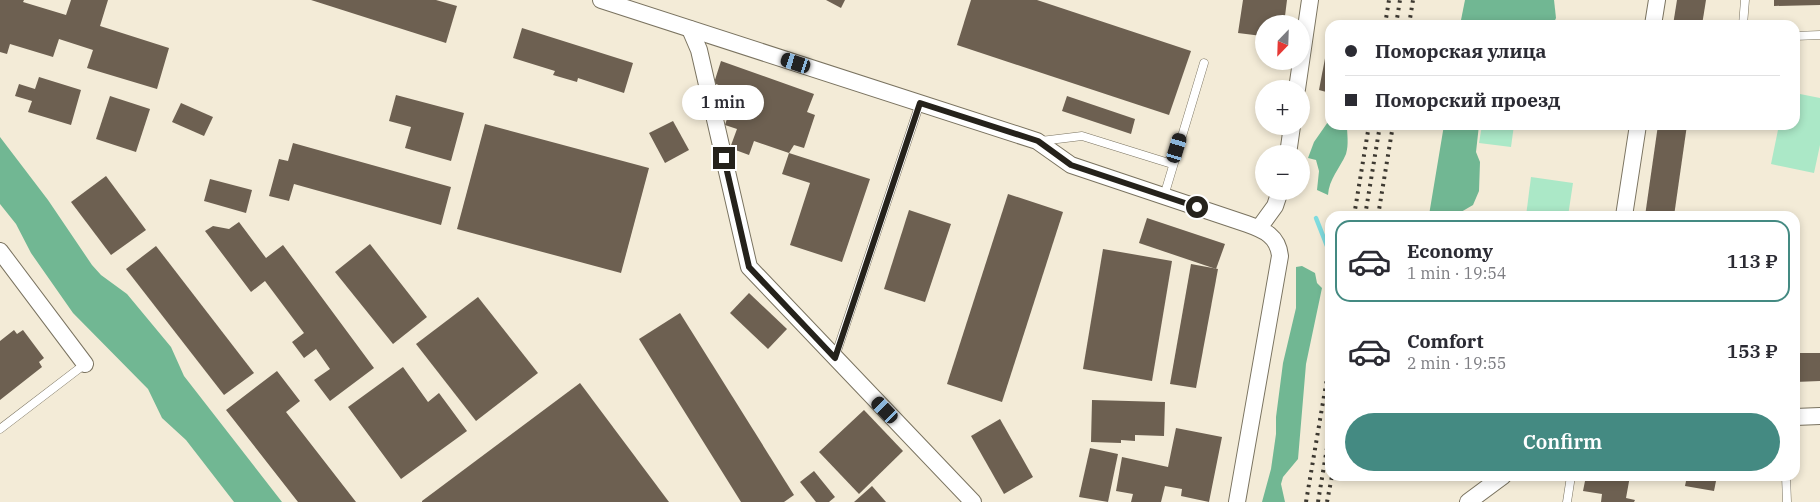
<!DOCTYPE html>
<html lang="en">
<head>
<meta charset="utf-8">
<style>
	:root { --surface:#fff; --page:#f7f7f7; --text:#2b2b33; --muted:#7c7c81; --line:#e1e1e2; --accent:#448a82 }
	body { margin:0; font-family:"IBM Plex Serif",serif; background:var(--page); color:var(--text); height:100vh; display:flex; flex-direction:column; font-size:19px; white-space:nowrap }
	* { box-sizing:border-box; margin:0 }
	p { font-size:16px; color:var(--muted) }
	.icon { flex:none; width:28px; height:28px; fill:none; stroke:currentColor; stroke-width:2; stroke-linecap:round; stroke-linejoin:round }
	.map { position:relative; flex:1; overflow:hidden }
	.side { position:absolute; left:1325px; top:211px; width:475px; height:270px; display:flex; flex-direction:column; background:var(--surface); border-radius:15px; box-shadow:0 2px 8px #0003 }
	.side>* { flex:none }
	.hud { position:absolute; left:1325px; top:20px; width:475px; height:110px; border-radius:15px; box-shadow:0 2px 8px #0003; display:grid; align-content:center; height:110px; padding:0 20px; background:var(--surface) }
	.needle { width:32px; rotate:203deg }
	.controls { position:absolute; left:1255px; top:15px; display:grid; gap:10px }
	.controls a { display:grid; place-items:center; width:55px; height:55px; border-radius:50%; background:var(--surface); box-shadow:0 2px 8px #0003; font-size:25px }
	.end { position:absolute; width:22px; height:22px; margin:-11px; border:6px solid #25221b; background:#fff; box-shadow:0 0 0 2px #fff }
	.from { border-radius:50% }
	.bubble { position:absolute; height:35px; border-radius:18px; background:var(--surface); box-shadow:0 2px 8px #0003; font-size:16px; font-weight:600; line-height:35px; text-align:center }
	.car { position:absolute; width:15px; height:30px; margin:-15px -8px; border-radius:6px; box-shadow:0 0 4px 1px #0007; background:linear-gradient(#222 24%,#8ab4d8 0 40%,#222 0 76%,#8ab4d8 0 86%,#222 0) }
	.hud b { display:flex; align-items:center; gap:18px; height:48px; font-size:19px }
	.hud b+b { border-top:1px solid var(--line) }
	.hud i { width:12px; height:12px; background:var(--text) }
	ul { padding:9px 0 0; list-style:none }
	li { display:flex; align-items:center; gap:15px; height:82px; margin:0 10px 8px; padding:0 10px; border:2px solid transparent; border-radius:15px }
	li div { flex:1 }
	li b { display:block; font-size:19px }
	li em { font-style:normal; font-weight:600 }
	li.on { border-color:var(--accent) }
	li>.icon { width:45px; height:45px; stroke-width:1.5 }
	.button { display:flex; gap:10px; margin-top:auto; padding:10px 20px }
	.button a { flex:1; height:58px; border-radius:30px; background:var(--accent); color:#fff; font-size:20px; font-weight:600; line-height:58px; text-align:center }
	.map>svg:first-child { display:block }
</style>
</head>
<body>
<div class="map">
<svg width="1820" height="502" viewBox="0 0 1820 502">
	<rect width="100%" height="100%" fill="#f3ebd7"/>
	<g fill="#abe8c7">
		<polygon points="1795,93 1820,98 1820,145 1814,173 1771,164 1779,125 1795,125"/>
		<polygon points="1482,125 1514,125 1511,147 1479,143"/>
		<polygon points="1531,177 1573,183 1568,216 1526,216"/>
	</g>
	<g fill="#71b793">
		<polygon points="1465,0 1554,0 1556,18 1553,25 1460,25"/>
		<path d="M1330,119V125H1347C1347,135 1349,144 1346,154C1340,168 1329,179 1328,195L1317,190L1319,171L1316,160L1308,158L1314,142Z"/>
		<polygon points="1444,125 1479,125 1476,152 1480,162 1479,191 1473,205 1461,212 1429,215"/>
		<polygon points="0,137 48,200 92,265 101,275 127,294 171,347 184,376 282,502 234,502 186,440 162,418 148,389 73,313 31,253 16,224 0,204"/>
		<polygon points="1302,266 1315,273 1317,283 1322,288 1306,364 1298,459 1283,477 1281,484 1285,502 1262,502 1271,469 1276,434 1276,417 1283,363 1296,308 1296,267"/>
	</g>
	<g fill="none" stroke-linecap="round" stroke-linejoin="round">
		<polyline stroke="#7fdcdf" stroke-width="4.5" points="1316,218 1327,246 1330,247"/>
	</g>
	<g fill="#6d6051">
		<polygon points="0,0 24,0 23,2 66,15 71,0 108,0 100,26 169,48 157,89 87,68 93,50 59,39 53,57 10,44 7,54 0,52"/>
		<polygon points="311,0 436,0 457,6 446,43"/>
		<polygon points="826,0 845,0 841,8"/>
		<polygon points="971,0 1037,0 1191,51 1169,115 957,45"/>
		<polygon points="1243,0 1287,0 1284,24 1264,24 1264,52 1260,52 1262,36 1238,33"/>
		<polygon points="1677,0 1706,0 1702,25 1673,25"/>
		<polygon points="1774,0 1820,0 1820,5 1774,6"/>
		<polygon points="522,28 633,63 624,93 578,78 577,82 553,75 555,71 513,58"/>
		<polygon points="1330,51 1330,93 1319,90 1326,53"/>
		<polygon points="721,61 814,94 807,112 815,115 804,148 794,145 789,153 754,141 749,155 730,148 737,129 725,125 731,106 718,101 723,87 714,83"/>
		<polygon points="39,77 81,90 71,125 28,112 32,101 15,96 19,84 35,89"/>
		<polygon points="396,95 464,113 451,161 405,148 411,127 389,121"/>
		<polygon points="110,96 150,109 136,152 96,139"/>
		<polygon points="1067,96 1135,119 1131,134 1062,111"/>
		<polygon points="181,103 213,117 204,136 172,122"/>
		<polygon points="673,121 689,150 665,163 649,133"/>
		<polygon points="485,124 649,168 621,273 457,229"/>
		<polygon points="1658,125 1687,125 1674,216 1645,216"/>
		<polygon points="293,143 451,187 441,225 294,184 289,201 269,196 279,159 288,161"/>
		<polygon points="789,153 870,179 842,262 790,245 810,183 782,174"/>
		<polygon points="106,176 146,230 111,255 71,202"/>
		<polygon points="210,179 252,190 246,213 204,201"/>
		<polygon points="1008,194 1063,212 1002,402 947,384"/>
		<polygon points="909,210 951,224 925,302 884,289"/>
		<polygon points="1147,218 1225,244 1216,269 1139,243"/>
		<polygon points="239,222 266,258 283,245 374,368 330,401 314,380 330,369 316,349 304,358 292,342 304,333 265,281 251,292 205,231 213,226 229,229"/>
		<polygon points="370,244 427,317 393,344 335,272"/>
		<polygon points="156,246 254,373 224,395 126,269"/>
		<polygon points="1103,249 1172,261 1152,381 1083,369"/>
		<polygon points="1191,264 1218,269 1196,388 1170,384"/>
		<polygon points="749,293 787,329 768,349 730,313"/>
		<polygon points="478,297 538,373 476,421 416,344"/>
		<polygon points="680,313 794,495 784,502 741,502 639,339"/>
		<polygon points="14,330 17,334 23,330 44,358 39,362 42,367 0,400 0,341"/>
		<polygon points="1795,353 1820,353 1820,381 1795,382"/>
		<polygon points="403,367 428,402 439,393 467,431 401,479 348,407"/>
		<polygon points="277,371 300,401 286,412 356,502 298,502 226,410"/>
		<polygon points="580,383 669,502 422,502 422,501"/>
		<polygon points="1092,400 1165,402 1164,436 1135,435 1135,441 1121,440 1121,443 1091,442"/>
		<polygon points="864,410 903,451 859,494 819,452"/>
		<polygon points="1000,419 1033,477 1004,494 971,436"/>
		<polygon points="1176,428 1222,437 1209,502 1181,496 1182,489 1165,486 1161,502 1131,502 1133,494 1116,491 1122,457 1168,467"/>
		<polygon points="1090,448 1118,454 1108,502 1079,497"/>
		<polygon points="814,471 835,497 829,502 816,502 800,482"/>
		<polygon points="1586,476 1630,476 1626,498 1635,500 1634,502 1601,502 1602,494 1583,491"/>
		<polygon points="1687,476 1717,476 1714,491 1685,486"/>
		<polygon points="872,486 886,502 854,502"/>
	</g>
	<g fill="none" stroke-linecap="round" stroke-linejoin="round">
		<g stroke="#7a7360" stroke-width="9">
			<g id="lane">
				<polyline points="1743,25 1745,0"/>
				<polyline points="1795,36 1820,35"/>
				<polyline points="1041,141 1082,136 1172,164"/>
				<polyline points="1164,196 1204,63"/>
				<polyline points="835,357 920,103"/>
				<polyline points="0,429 85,364"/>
				<polyline points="1786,476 1787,502"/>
				<polyline points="1567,502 1571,476"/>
			</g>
		</g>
		<g stroke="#7a7360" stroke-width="18">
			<g id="street">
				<path d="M601,0L1037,141L1071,165L1247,224C1264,230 1278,236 1280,256L1237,502"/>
				<polyline points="1653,25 1657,0"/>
				<polyline points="690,29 699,50 749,267 973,502"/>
				<polyline points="1297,89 1310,0"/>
				<polyline points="1288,154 1292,126"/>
				<polyline points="1624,216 1638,125"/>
				<polyline points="1259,228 1275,206 1280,191"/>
				<polyline points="0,251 85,364"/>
				<polyline points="1795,417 1820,416"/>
				<polyline points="1468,502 1503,476"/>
			</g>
		</g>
		<use href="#lane" stroke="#fff" stroke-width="8"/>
		<use href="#street" stroke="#fff" stroke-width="16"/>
		<g stroke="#3d3931" stroke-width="4" stroke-dasharray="2.5 5" stroke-linecap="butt">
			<polyline points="1385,25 1389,0"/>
			<polyline points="1396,25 1400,0"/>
			<polyline points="1409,25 1413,0"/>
			<polyline points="1354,216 1369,125"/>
			<polyline points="1365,216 1380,125"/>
			<polyline points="1378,216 1393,125"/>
			<polyline points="1306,502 1330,361"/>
			<polyline points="1318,502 1330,430"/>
			<polyline points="1327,502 1332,476"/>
		</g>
	</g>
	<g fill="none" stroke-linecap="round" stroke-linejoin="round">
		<polyline stroke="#25221b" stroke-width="6" points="724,158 749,267 835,358 920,103 1038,141 1071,165 1197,207"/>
	</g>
</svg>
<div class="controls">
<a><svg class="needle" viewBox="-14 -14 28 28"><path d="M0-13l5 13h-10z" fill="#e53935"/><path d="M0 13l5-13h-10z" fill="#7c7c81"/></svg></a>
<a>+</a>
<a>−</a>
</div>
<i class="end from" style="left:1197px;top:207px"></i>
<i class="end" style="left:724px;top:158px"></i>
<div class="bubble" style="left:682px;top:85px;width:82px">1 min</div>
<i class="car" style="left:796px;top:63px;rotate:288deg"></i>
<i class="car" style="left:1177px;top:148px;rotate:17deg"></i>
<i class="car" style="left:885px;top:410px;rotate:316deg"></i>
<div class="hud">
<b><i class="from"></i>Поморская улица</b>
<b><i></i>Поморский проезд</b>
</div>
<section class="side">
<ul>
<li class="on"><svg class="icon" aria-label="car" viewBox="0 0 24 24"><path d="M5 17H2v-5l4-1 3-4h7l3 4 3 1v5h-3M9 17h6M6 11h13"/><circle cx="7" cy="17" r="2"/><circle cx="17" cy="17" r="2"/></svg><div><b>Economy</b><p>1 min · 19:54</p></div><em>113 ₽</em></li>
<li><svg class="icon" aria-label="car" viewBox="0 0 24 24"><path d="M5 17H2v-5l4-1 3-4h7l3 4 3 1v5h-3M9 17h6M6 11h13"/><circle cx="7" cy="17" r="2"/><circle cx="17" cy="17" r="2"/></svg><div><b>Comfort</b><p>2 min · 19:55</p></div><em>153 ₽</em></li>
</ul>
<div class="button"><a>Confirm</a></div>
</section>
</div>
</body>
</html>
